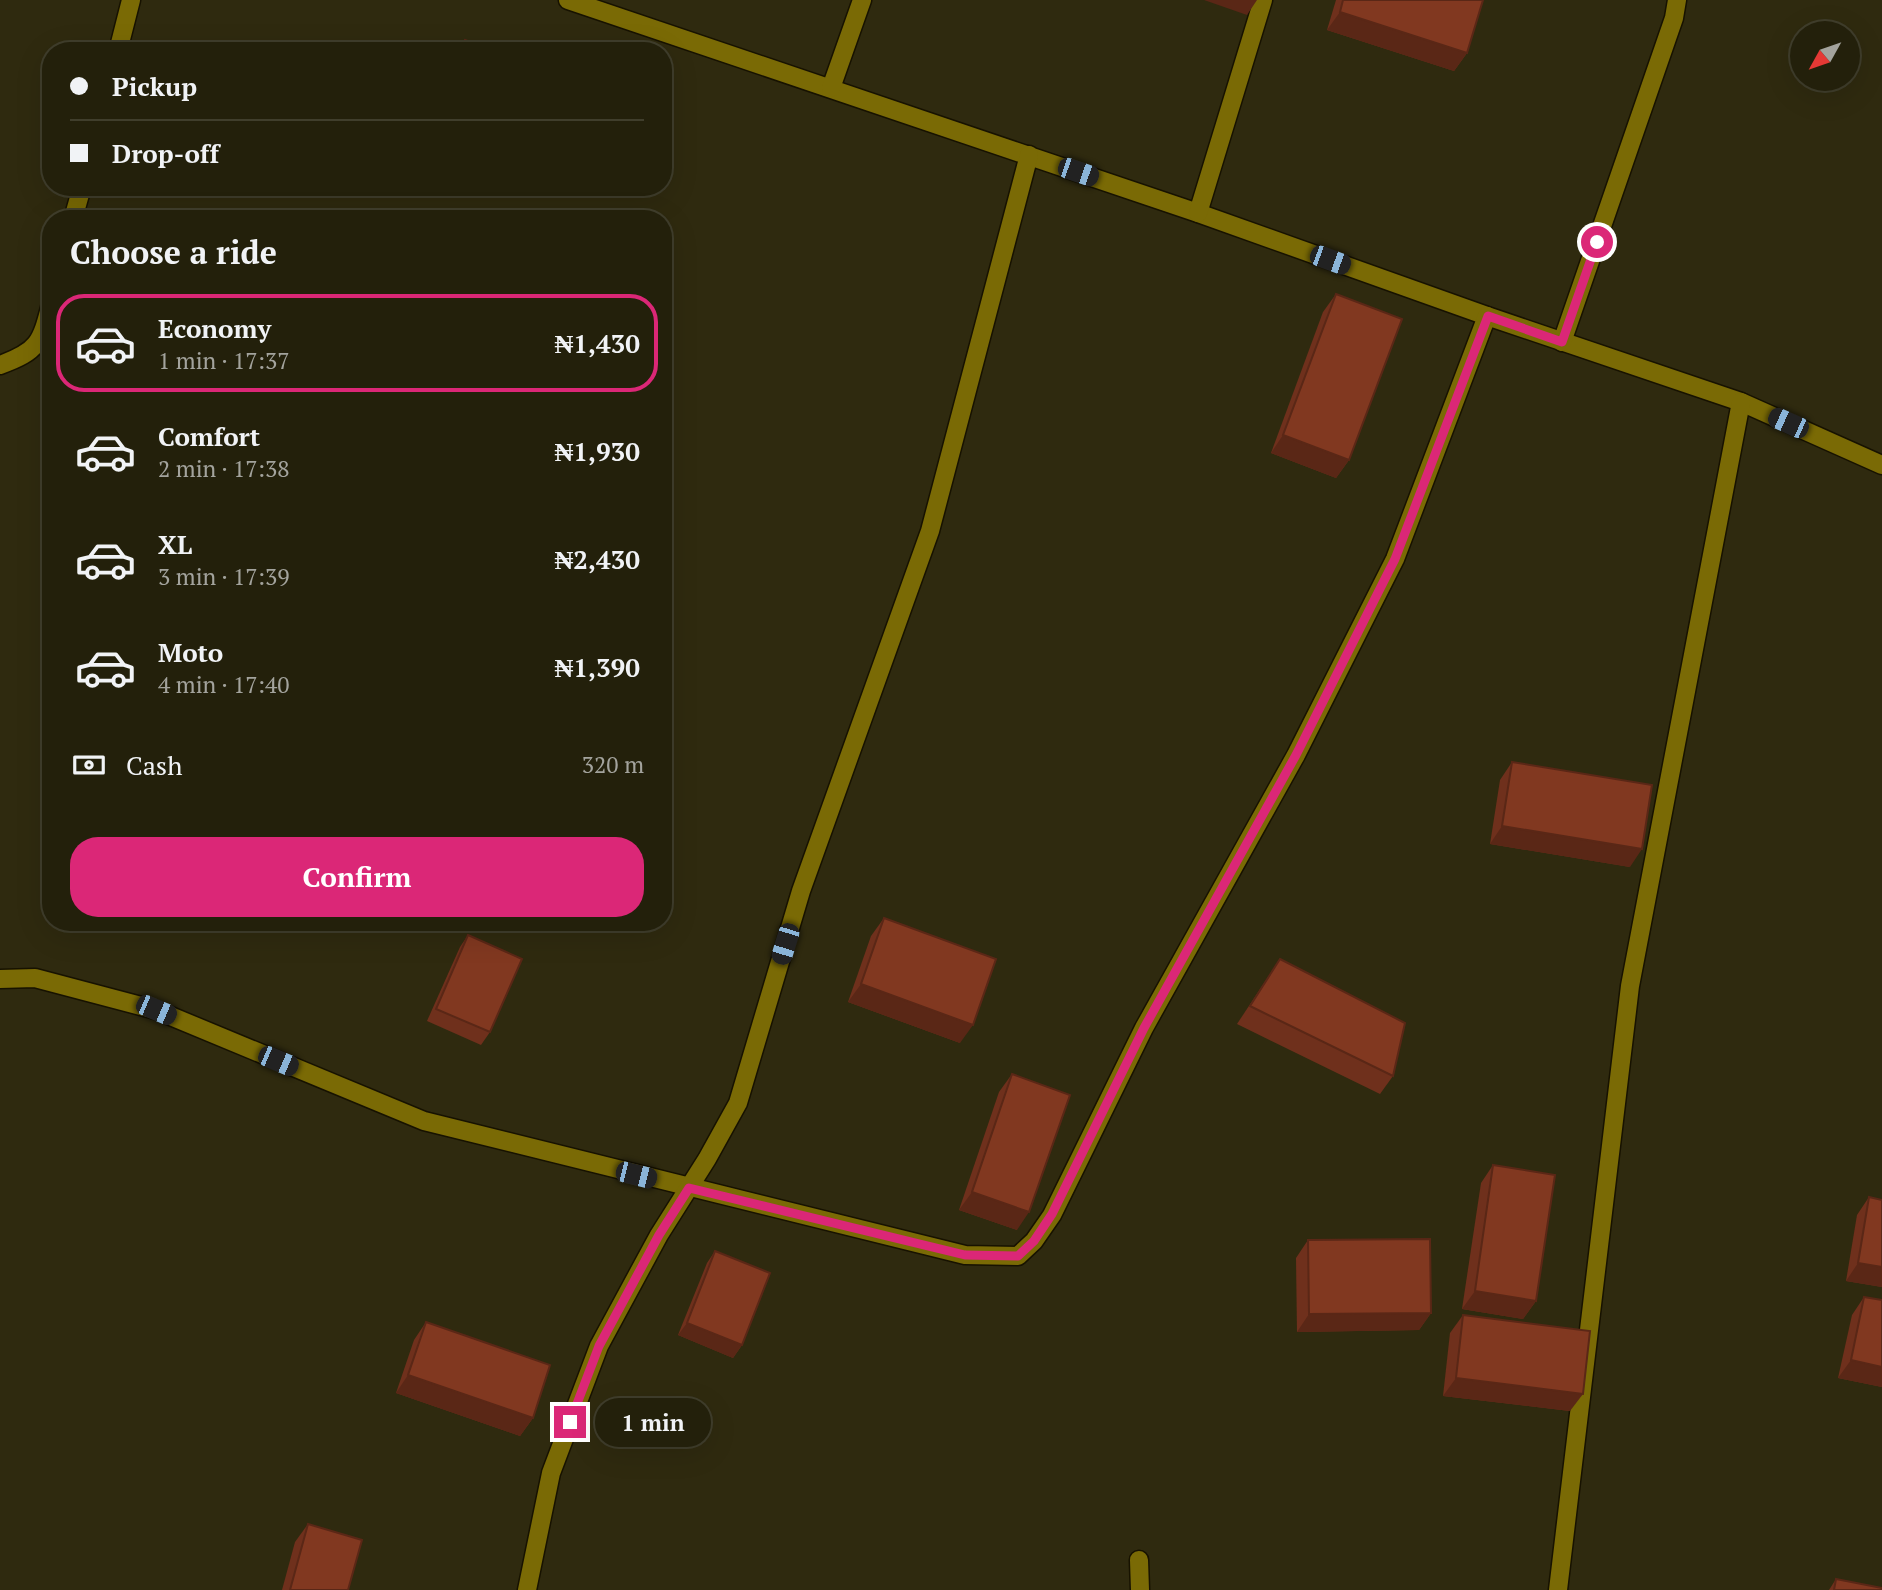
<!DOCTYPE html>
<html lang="en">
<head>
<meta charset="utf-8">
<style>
	:root { --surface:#23200b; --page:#2b2814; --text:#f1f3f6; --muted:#a3a39d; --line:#403e2c; --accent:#db2777 }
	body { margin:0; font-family:"PT Serif",serif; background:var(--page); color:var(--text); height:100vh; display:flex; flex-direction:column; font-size:26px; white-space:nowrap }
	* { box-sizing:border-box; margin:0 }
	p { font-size:23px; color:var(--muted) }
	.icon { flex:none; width:38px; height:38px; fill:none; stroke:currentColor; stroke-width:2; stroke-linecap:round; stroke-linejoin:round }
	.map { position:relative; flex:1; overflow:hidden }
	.side { position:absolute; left:42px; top:210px; width:630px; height:721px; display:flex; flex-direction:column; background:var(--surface); border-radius:28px; box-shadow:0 7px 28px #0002,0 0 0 2px var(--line) }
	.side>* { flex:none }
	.hud { position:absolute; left:42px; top:42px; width:630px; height:154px; border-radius:28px; box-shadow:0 7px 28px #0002,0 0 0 2px var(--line); display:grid; align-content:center; height:154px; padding:0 28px; background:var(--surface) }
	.needle { width:46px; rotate:230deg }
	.controls { position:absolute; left:1790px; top:21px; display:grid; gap:14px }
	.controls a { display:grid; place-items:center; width:70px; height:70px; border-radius:50%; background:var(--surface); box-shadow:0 7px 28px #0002,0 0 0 2px var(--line); font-size:35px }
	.end { position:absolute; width:32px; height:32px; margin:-16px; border:9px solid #db2777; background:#fff; box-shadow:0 0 0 4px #fff }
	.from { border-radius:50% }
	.bubble { position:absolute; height:49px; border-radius:24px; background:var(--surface); box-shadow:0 7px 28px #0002,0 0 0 2px var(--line); font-size:23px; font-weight:800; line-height:49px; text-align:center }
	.car { position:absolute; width:21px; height:42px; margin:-21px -10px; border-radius:9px; box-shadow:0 0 5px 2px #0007; background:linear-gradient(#222 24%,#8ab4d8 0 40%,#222 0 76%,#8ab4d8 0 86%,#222 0) }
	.hud b { display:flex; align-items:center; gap:24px; height:66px; font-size:26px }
	.hud b+b { border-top:2px solid var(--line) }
	.hud i { width:18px; height:18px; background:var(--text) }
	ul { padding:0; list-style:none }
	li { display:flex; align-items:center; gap:21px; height:98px; margin:0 14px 10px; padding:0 14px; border:4px solid transparent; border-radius:28px }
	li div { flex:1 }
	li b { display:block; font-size:26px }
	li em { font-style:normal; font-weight:800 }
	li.current { border-color:var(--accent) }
	li>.icon { width:63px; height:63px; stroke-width:1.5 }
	h2 { padding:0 28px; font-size:32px; line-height:84px }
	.pay { display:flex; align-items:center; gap:18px; height:77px; padding:0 28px; font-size:26px }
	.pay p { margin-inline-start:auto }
	.cta { display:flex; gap:14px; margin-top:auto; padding:14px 28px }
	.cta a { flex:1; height:80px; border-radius:28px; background:var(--accent); color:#fff; font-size:28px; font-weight:800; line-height:80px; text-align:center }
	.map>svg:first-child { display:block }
</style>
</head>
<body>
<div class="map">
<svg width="1882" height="1590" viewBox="0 0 1882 1590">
	<rect width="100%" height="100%" fill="#2f2a0f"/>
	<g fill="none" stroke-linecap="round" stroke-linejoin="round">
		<g stroke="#171200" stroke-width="21">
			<g id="minor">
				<polyline points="568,0 1198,213 1487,316 1741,402 1882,465"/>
				<polyline points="118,51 131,0"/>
				<polyline points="831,88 862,0"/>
				<polyline points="1198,213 1263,0"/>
				<polyline points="73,219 82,187"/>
				<polyline points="1562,342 1674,18 1677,0"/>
				<path d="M0,365C39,351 41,342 51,304"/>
				<polyline points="0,979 35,978 156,1010 424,1121 965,1255 1018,1256 1034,1241 1052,1215 1144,1028 1296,755 1395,559 1487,316"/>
				<polyline points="1139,1560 1140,1590"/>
				<polyline points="527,1590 551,1473 599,1346 659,1235 707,1159 738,1103 801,891 930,531 1029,155"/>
				<polyline points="1558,1590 1630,986 1741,402"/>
			</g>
		</g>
		<use href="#minor" stroke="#7a6a05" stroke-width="18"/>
	</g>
	<g fill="#6f301c">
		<polygon points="1336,0 1483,0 1467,53 1454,71 1327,30"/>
		<polygon points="1336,294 1349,460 1336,478 1271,453 1323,312"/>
		<polygon points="1512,762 1630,867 1490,844 1500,780"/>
		<polygon points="884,918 960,1043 848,1002 871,936"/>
		<polygon points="468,935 490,1032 481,1045 427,1021 460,947"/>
		<polygon points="1280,959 1393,1076 1380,1094 1237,1024"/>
		<polygon points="1012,1074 1017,1230 959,1210 999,1092"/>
		<polygon points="1493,1165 1536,1301 1523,1319 1462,1309 1481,1183"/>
		<polygon points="1869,1197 1882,1287 1846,1281 1857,1215"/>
		<polygon points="1308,1240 1431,1313 1419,1330 1297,1332 1296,1258"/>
		<polygon points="715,1251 742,1345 733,1358 678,1335 707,1263"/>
		<polygon points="1864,1297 1882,1300 1882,1387 1838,1378 1852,1315"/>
		<polygon points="1463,1315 1570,1411 1443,1396 1450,1333"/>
		<polygon points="426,1322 533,1418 520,1436 396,1393 414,1340"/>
		<polygon points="308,1524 348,1590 282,1590 295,1542"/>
		<polygon points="1836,1579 1882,1590 1829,1590"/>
	</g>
	<g fill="#5a2716">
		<polygon points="1204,0 1257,0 1247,15"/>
		<polygon points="1340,12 1467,53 1454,71 1327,30"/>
		<polygon points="1283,435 1349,460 1336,478 1271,453"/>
		<polygon points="1502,826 1642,849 1630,867 1490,844"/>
		<polygon points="861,984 973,1025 960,1043 848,1002"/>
		<polygon points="972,1192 1029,1212 1017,1230 959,1210"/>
		<polygon points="1858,1263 1882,1267 1882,1287 1846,1281"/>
		<polygon points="1475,1291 1536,1301 1523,1319 1462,1309"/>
		<polygon points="1431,1313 1419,1330 1297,1332 1309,1314"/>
		<polygon points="687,1323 742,1345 733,1358 678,1335"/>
		<polygon points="1851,1360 1882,1367 1882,1387 1838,1378"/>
		<polygon points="408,1375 533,1418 520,1436 396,1393"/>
		<polygon points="1456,1378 1583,1394 1570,1411 1443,1396"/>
	</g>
	<g fill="#813820" stroke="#5a2716" stroke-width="2">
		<polygon points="1343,0 1483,0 1467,53 1340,12"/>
		<polygon points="465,40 494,51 461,51"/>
		<polygon points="1336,294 1402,319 1349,460 1283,435"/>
		<polygon points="1512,762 1652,785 1642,849 1502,826"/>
		<polygon points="884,918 996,959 973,1025 861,984"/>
		<polygon points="468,935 522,959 490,1032 436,1009"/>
		<polygon points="1280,959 1405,1023 1393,1076 1250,1006"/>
		<polygon points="1012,1074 1070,1095 1029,1212 972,1192"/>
		<polygon points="1493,1165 1555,1175 1536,1301 1475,1291"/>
		<polygon points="1869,1197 1882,1200 1882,1267 1858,1263"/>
		<polygon points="1430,1239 1431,1313 1309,1314 1308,1240"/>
		<polygon points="715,1251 770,1273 742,1345 687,1323"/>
		<polygon points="1864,1297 1882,1300 1882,1367 1851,1360"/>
		<polygon points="1463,1315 1590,1331 1583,1394 1456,1378"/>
		<polygon points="426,1322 550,1365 533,1418 408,1375"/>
		<polygon points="308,1524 362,1540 348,1590 290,1590"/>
		<polygon points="1836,1579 1882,1588 1882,1590 1834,1590"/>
	</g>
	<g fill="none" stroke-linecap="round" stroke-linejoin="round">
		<polyline stroke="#db2777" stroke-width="9" points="570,1422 599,1346 659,1235 689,1188 965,1255 1018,1256 1034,1241 1052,1214 1144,1028 1296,755 1395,559 1488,316 1562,342 1597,242"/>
	</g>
</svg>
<div class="controls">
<a><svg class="needle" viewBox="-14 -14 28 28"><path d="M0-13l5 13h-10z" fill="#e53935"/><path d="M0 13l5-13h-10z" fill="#a3a39d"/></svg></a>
</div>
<i class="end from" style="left:1597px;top:242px"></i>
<i class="end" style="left:570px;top:1422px"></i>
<div class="bubble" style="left:595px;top:1398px;width:116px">1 min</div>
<i class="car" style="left:1078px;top:172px;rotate:109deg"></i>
<i class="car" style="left:1330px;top:260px;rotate:110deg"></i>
<i class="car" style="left:1788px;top:423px;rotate:294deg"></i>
<i class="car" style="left:785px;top:944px;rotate:197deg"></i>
<i class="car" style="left:156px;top:1010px;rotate:113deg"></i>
<i class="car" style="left:278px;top:1061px;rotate:113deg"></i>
<i class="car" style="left:636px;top:1175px;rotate:104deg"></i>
<div class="hud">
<b><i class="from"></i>Pickup</b>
<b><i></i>Drop-off</b>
</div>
<section class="side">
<h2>Choose a ride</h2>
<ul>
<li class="current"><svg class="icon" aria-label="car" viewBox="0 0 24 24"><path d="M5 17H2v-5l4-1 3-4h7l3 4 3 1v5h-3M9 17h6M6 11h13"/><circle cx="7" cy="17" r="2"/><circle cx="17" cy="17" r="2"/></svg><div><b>Economy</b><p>1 min · 17:37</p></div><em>₦1,430</em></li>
<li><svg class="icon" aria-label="car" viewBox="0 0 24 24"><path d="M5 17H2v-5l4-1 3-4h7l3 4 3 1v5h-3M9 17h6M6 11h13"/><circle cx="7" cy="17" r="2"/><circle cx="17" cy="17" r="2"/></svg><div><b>Comfort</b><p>2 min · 17:38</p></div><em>₦1,930</em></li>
<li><svg class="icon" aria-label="car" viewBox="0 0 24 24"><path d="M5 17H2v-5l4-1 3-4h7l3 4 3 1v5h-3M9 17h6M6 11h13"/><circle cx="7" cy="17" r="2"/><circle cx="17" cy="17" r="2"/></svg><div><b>XL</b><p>3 min · 17:39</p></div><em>₦2,430</em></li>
<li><svg class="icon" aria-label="car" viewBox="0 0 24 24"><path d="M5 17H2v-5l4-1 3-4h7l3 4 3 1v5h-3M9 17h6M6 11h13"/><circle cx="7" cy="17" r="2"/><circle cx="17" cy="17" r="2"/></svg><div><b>Moto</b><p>4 min · 17:40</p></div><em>₦1,390</em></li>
</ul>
<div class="pay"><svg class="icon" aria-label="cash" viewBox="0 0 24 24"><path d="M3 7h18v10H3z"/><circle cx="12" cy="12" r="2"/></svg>Cash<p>320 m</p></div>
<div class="cta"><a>Confirm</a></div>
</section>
</div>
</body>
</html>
